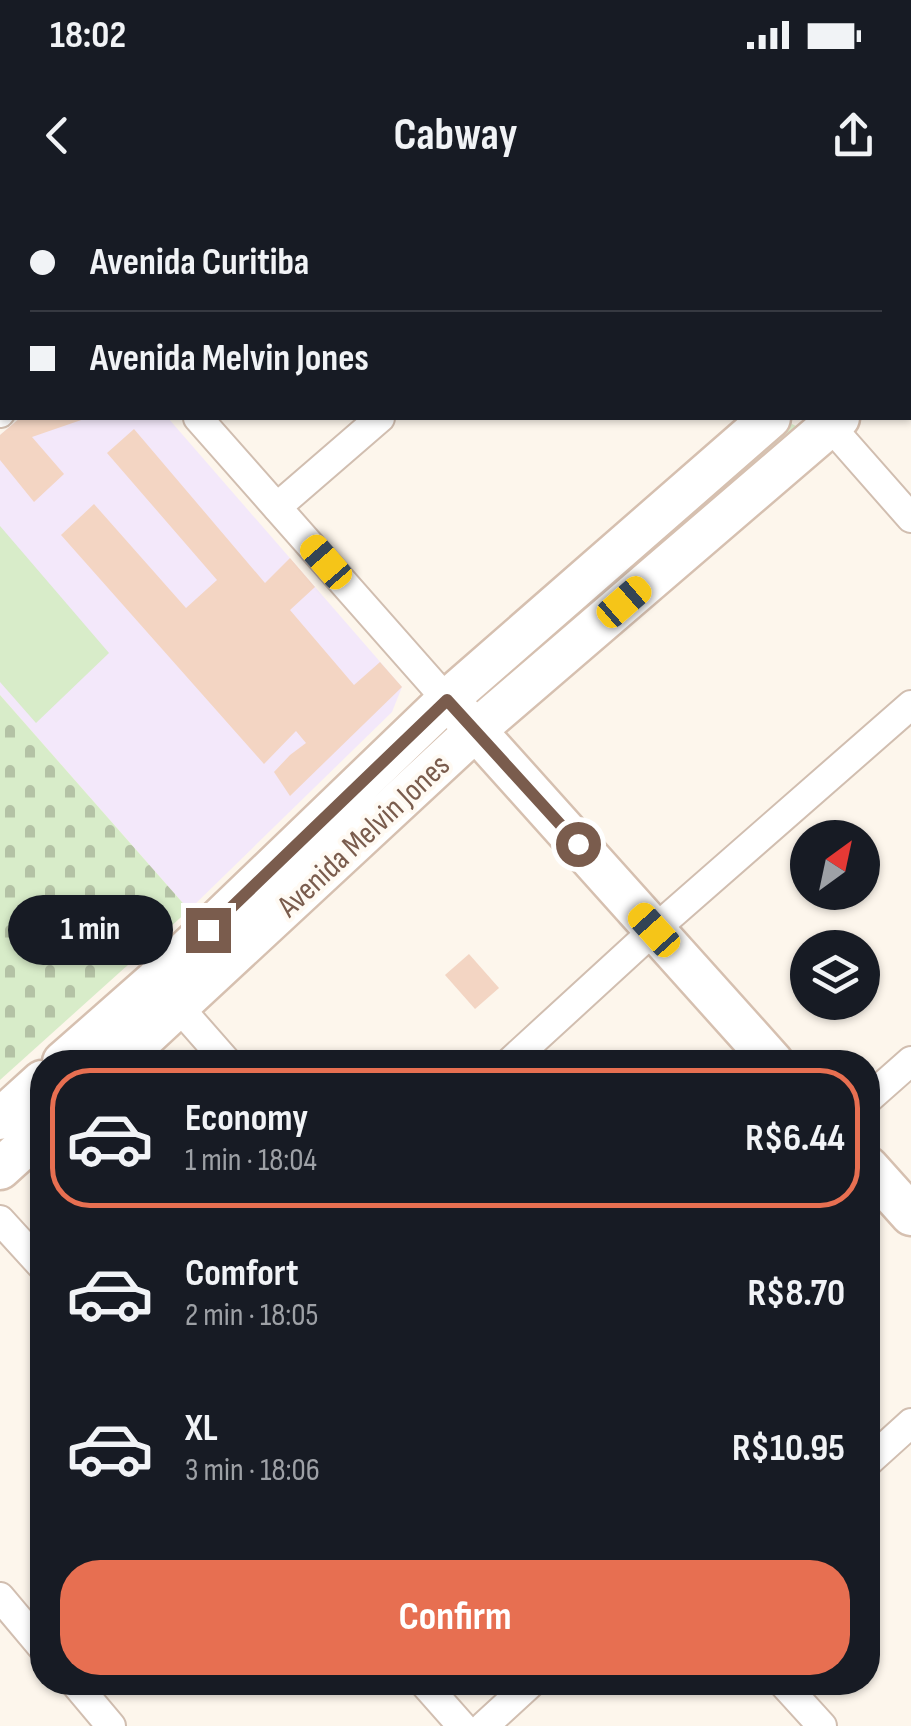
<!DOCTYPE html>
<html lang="en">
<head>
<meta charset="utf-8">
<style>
	:root { --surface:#171b24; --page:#242831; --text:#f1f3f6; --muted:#9ea1a6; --line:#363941; --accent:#e76f51 }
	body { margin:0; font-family:"Sofia Sans Condensed",sans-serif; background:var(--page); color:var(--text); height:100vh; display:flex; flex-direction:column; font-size:38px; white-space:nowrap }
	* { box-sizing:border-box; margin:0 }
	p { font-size:32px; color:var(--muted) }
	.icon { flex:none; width:55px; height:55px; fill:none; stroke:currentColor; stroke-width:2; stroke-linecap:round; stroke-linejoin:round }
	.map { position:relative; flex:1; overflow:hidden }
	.sheet { position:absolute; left:30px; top:850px; width:850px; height:645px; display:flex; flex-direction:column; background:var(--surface); border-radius:40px; box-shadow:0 2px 8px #0004 }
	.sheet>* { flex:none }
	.guide { position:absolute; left:0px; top:0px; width:912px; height:220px; box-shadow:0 2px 8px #0004; display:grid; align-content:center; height:220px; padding:0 30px; background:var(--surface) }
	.needle { width:65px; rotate:33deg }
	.buttons { position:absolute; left:790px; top:620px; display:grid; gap:20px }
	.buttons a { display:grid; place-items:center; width:90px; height:90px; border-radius:50%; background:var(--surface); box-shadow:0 2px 8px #0004; font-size:50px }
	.end { position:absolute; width:45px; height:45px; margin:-22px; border:12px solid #7a5c4d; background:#fff; box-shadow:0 0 0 5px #fff }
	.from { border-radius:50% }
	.bubble { position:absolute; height:70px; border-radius:35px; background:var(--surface); box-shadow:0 2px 8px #0004; font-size:32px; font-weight:700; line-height:70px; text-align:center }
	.car { position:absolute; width:30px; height:60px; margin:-30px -15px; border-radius:12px; box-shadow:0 0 8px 2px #0007; background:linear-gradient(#f5c518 24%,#345 0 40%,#f5c518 0 76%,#345 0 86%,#f5c518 0) }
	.guide b { display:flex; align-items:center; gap:35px; height:95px; font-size:38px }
	.guide b+b { border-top:2px solid var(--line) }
	.guide i { width:25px; height:25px; background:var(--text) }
	ul { padding:18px 0 0; list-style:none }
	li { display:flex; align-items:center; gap:30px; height:140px; margin:0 20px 15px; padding:0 10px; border:5px solid transparent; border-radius:40px }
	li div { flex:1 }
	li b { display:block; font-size:38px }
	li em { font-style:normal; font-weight:700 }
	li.selected { border-color:var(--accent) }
	li>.icon { width:90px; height:90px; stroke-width:1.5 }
	.button { display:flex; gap:20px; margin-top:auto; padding:20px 30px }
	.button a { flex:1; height:115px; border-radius:40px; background:var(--accent); color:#fff; font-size:40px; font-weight:700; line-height:115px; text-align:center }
	.status { display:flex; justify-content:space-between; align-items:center; height:70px; padding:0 50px; background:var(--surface); direction:ltr }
	.status svg { height:28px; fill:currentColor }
	header { display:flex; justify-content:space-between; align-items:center; height:130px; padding:0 30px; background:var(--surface); font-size:45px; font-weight:700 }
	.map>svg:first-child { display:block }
</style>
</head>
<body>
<div class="status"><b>18:02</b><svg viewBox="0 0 49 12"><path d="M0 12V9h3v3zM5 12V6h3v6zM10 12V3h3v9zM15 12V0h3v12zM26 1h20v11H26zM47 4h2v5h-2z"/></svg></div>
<header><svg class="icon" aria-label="back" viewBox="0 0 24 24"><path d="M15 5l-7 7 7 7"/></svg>Cabway<svg class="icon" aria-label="share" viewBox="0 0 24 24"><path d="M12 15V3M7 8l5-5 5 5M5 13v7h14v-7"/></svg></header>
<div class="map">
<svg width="911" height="1526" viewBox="0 0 911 1526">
	<defs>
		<pattern id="grass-tufts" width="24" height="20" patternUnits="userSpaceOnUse" patternTransform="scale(2.5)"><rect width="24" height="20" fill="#d8ecc9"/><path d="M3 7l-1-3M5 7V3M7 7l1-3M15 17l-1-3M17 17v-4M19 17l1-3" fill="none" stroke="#b4c2a5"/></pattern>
		<pattern id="cemetery-stones" width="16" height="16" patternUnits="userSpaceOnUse" patternTransform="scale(2.5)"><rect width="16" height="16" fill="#d8ecc9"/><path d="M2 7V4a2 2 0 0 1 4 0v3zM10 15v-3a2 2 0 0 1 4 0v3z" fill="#b4c2a5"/></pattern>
	</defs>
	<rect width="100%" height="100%" fill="#fdf6ec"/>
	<polygon fill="#f3e8fa" points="20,218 168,218 402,487 392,512 189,710 0,495 0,235"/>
	<polygon fill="url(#grass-tufts)" points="792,224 798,227 498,488 508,474"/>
	<polygon fill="url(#cemetery-stones)" points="0,495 189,710 0,880"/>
	<polygon fill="#d8ecc9" points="0,326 109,453 36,523 0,482"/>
	<g fill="#f3d5c3">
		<polygon points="20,218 87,218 32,237 64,274 34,302 0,260 0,235"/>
		<polygon points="134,229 265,383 290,358 315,387 290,410 354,485 380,462 402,487 290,596 274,572 290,555 306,543 296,531 264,564 61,335 94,304 186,408 217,380 107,253"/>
		<polygon points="469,754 499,788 475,809 445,775"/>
	</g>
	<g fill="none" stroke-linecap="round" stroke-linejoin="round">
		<g stroke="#d1beb0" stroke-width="32">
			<g id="street">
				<polyline points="6,0 8,2"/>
				<polyline points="237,2 240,0"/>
				<polyline points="626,2 629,0"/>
				<polyline points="0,213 2,210"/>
				<polyline points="198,218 447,500"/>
				<polyline points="823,218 911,318"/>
				<polyline points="277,307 380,218"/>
				<polyline points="169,796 227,862"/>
				<polyline points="510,862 654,730 911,505"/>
				<polyline points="868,899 911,861"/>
				<polyline points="0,1020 42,1066"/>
				<polyline points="868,1262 911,1223"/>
				<polyline points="0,1397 42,1447"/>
				<polyline points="74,1482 111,1526"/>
				<polyline points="423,1482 462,1526"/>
				<polyline points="782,1482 822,1526"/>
				<polyline points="484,1526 532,1482"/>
			</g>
		</g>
		<g stroke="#d6c0b0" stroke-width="45">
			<g id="secondary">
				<polyline points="910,90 911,90"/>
				<polyline points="910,153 911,152"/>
				<polyline points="459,512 773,862"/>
				<polyline points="63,862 155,781 447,500 770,218"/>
				<polyline points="118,862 477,529 839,218"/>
				<polyline points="0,919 42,881"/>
				<polyline points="868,967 911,1015"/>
				<polyline points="0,969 42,931"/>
			</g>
		</g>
		<use href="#street" stroke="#fff" stroke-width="28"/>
		<use href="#secondary" stroke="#fff" stroke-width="40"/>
	</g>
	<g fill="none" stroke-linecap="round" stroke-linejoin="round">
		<polyline stroke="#7a5c4d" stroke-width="12" points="208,730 447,500 578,644"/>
	</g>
	<g text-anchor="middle" stroke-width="8" stroke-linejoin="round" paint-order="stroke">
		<g font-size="32" fill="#7a5c4d" stroke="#fffaf3">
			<text transform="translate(363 635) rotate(-43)" y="11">Avenida Melvin Jones</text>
		</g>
	</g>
</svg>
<div class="buttons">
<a><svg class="needle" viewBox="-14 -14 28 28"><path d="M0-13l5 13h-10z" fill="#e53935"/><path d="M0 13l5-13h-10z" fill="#9ea1a6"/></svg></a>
<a><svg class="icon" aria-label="layers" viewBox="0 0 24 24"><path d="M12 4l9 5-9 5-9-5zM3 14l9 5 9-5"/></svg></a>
</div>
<i class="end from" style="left:578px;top:644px"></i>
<i class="end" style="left:208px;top:730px"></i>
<div class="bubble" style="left:8px;top:695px;width:165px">1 min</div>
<i class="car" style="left:326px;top:362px;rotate:319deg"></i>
<i class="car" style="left:624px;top:402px;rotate:49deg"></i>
<i class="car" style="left:654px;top:730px;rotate:318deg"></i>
<div class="guide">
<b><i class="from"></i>Avenida Curitiba</b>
<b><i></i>Avenida Melvin Jones</b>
</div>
<section class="sheet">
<ul>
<li class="selected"><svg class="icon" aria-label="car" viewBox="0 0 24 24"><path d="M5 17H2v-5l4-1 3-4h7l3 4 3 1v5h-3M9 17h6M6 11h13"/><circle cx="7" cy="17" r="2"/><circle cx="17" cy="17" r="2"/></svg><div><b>Economy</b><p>1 min · 18:04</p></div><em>R$6.44</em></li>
<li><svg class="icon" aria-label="car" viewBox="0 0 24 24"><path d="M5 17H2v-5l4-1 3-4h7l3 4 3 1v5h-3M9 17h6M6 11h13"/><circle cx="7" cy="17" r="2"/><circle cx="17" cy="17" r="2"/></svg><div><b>Comfort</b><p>2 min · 18:05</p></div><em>R$8.70</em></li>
<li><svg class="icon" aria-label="car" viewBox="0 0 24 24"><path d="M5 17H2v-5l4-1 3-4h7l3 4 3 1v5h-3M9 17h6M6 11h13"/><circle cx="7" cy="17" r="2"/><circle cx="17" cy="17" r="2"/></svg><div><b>XL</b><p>3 min · 18:06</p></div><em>R$10.95</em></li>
</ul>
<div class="button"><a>Confirm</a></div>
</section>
</div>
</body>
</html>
